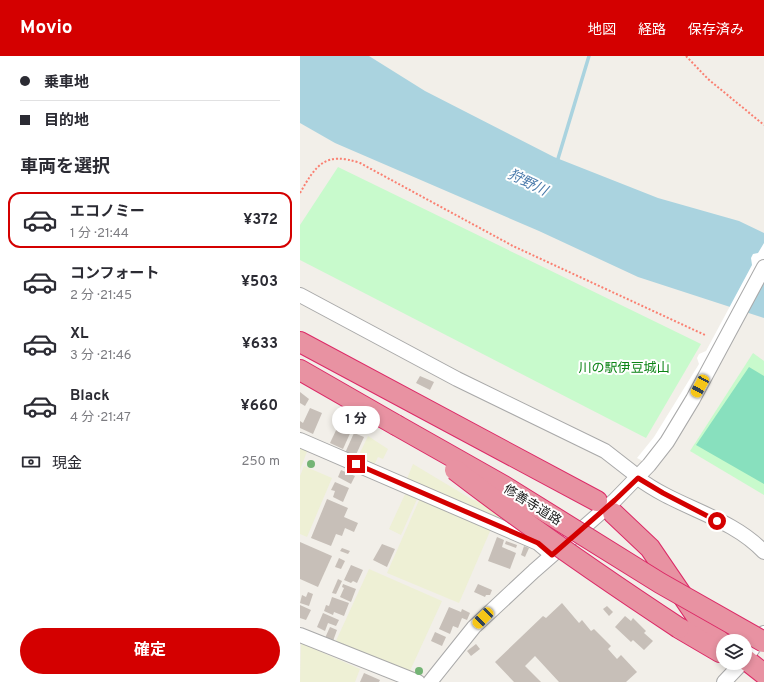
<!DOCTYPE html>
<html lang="ja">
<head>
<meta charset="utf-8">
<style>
	:root { --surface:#fff; --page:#f2f2f3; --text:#2b2b33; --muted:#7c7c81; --line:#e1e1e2; --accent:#d40000 }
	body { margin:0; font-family:Overpass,"Noto Sans JP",sans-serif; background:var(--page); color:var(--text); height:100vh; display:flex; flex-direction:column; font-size:15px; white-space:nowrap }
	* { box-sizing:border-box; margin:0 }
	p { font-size:13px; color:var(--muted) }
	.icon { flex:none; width:22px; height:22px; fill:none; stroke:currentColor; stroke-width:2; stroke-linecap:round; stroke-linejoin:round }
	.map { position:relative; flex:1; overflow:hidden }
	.side { display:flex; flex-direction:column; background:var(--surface); width:300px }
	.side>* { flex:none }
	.banner { display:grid; align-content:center; height:88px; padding:0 20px; background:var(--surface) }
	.tools { position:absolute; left:416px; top:578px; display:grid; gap:8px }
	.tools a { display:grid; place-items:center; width:36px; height:36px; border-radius:50%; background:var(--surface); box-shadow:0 2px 6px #0003; font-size:20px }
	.end { position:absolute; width:18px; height:18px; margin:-9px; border:5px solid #d40000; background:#fff; box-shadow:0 0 0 2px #fff }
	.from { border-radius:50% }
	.bubble { position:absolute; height:28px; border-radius:14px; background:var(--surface); box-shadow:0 2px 6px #0003; font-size:13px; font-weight:700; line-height:28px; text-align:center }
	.car { position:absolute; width:12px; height:24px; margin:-12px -6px; border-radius:5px; box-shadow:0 0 3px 1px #0007; background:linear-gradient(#f5c518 24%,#345 0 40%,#f5c518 0 76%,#345 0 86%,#f5c518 0) }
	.banner b { display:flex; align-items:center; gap:14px; height:38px; font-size:15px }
	.banner b+b { border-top:1px solid var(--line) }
	.banner i { width:10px; height:10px; background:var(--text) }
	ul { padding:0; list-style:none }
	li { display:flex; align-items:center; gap:12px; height:56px; margin:0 8px 6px; padding:0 12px; border:2px solid transparent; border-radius:12px }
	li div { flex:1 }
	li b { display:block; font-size:15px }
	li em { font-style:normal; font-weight:700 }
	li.active { border-color:var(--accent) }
	li>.icon { width:36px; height:36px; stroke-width:1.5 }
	h2 { padding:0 20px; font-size:18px; line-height:48px }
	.pay { display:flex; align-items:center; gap:10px; height:44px; padding:0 20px; font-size:15px }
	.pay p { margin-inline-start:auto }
	.button { display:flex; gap:8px; margin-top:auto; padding:8px 20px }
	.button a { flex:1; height:46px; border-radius:24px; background:var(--accent); color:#fff; font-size:16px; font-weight:700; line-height:46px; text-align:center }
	header { display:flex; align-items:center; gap:24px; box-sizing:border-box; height:56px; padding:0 20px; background:var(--accent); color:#fff }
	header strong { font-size:19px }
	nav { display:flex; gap:22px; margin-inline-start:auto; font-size:14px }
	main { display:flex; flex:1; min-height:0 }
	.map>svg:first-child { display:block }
</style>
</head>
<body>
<header>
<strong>Movio</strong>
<nav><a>地図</a><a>経路</a><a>保存済み</a></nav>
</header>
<main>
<section class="side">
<div class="banner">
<b><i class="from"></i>乗車地</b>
<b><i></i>目的地</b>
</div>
<h2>車両を選択</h2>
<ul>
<li class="active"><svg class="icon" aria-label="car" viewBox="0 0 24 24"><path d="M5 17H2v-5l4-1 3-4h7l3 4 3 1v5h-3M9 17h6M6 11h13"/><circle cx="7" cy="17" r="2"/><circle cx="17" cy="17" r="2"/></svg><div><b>エコノミー</b><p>1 分 · 21:44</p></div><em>¥372</em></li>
<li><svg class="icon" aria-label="car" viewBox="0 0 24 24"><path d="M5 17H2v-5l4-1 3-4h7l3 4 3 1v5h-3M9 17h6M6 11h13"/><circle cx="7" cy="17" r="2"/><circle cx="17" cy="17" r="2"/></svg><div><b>コンフォート</b><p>2 分 · 21:45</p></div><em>¥503</em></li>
<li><svg class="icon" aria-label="car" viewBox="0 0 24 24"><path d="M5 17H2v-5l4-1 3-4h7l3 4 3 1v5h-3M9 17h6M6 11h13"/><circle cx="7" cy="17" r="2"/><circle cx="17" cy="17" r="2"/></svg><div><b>XL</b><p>3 分 · 21:46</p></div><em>¥633</em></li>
<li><svg class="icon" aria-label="car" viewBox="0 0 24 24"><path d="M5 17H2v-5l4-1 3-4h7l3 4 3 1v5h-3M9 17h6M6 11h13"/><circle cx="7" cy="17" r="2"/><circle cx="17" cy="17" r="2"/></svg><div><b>Black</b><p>4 分 · 21:47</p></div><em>¥660</em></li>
</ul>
<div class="pay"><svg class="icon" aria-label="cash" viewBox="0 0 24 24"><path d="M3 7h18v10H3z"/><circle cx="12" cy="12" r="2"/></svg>現金<p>250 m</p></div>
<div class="button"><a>確定</a></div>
</section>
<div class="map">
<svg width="464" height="626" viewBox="0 0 464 626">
	<rect width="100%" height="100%" fill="#f2efe9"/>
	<g fill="#eef0d5">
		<polygon points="68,380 88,393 83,403 78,401 73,411 57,403"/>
		<polygon points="0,389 8,393 0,414"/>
		<polygon points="113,408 173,444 184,446 206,460 203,468 106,425"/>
		<polygon points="4,410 32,422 7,481 0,478 0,420"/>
		<polygon points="106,436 118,441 101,479 89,473"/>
		<polygon points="120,442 191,473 159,547 87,517"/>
		<polygon points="69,513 142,545 109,617 35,587"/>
		<polygon points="1,587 60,613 55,626 0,626"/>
	</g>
	<g fill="#c8facc">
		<polygon points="38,111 401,288 346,382 0,204 0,169"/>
		<polygon points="453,297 464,305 464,439 390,395"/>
	</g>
	<polygon fill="#88e0be" points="449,311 464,320 464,428 396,389"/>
	<polygon fill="#aad3df" points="0,0 69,0 125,35 254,101 358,142 439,165 464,177 464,262 338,221 239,175 35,87 0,67"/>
	<polygon fill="#fff" points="464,187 464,226 401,344 356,412 337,402 354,381 399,308 397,302 399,298 406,295 452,209 451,202 453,198 458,197"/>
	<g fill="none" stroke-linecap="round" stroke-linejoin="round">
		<polyline stroke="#aad3df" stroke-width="3.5" points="257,106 289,0"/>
	</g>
	<g fill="#c7bfb8">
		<polygon points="120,320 134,326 130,334 116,327"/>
		<polygon points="0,336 9,343 5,350 0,347"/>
		<polygon points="10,352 22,357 13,378 0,372 0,365 3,367"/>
		<polygon points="39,368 52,373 43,393 30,387"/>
		<polygon points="54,377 64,381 55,401 45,397"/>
		<polygon points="41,414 55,420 51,428 38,421"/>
		<polygon points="35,426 49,432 43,446 33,441 35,435 31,434"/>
		<polygon points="27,443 48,452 44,461 58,467 54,476 45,472 42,480 36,478 31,490 11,482"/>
		<polygon points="197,481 204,484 202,491 216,497 210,513 188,505"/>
		<polygon points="206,485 217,489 216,492 205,488"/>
		<polygon points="0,486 32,500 18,531 0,523"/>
		<polygon points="82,488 95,493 87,511 73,504"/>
		<polygon points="224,490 229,492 225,501 221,499"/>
		<polygon points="42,492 50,495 48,498 40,495"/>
		<polygon points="39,502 45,505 41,513 35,511"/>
		<polygon points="51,509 63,514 57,527 53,525 51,527 44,524"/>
		<polygon points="38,523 42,525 36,538 32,537"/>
		<polygon points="43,528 56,533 51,546 40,541 44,532 42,531"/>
		<polygon points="178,528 192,534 190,539 186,539 185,541 174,536"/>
		<polygon points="8,536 13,538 9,550 0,547 2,539 6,541"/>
		<polygon points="32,541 49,547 44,560 34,556 33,559 24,555 26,549 29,550"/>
		<polygon points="262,547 279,567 282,564 291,575 294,573 311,590 308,593 317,603 321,599 337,616 326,626 259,626 235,600 225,610 241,626 214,626 195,606 243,560 246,562"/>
		<polygon points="0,549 11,554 6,564 0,562"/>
		<polygon points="307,550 313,556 309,560 303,553"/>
		<polygon points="149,551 161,556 162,553 170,557 167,564 162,562 158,572 153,570 150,578 139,573"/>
		<polygon points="23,557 39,564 36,570 28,567 25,575 17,571"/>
		<polygon points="325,560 331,565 333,562 346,575 344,577 353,585 344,594 333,584 331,586 315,571"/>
		<polygon points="30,571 37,574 33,585 25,582"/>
		<polygon points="135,576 146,581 142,590 131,585"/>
		<polygon points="176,588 180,593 171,600 167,595"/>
		<polygon points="64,617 80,624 79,626 60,626"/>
	</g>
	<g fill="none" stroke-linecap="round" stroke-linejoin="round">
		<g stroke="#a9a9a9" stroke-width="16">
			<g id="minor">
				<polyline points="0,239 157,323 305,395 332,416"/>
				<polyline points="0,384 238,487 250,497"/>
				<path d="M338,422C377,452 430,460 464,496"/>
				<polyline points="0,579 118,626"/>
				<polyline points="445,603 464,577"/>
				<polyline points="130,626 174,571 234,515 315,444 349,409 367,386 393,343 464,211"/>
				<polyline points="424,626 441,608"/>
			</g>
		</g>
		<g stroke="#dc2a67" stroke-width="22">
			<g id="highway">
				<polyline points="0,286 297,445"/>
				<polyline points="0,314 96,369"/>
				<polyline points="313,457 350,492 401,567 423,588"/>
				<polyline points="379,572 420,596"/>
				<polyline points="445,603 464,618"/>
			</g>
		</g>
		<g stroke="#fa8072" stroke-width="2" stroke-dasharray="2 2" stroke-linecap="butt">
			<polyline points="386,0 408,23 464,69"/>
			<path d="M0,137C16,109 25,95 60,107L213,190L405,279"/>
		</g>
		<use href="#minor" stroke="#fff" stroke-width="14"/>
		<use href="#highway" stroke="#e892a2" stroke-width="20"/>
		<g stroke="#dc2a67" stroke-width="22" stroke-linecap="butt">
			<g id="highway-bridge">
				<polyline points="96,369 204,430 360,527 464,586"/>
				<path d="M155,414C228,470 303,522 379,572"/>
			</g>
		</g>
		<use href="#highway-bridge" stroke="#e892a2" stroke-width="20"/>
	</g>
	<g fill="#74b475">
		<circle cx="11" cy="408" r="4"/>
		<circle cx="119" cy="615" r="4"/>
	</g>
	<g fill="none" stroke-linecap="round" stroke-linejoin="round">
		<polyline stroke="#d40000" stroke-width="5" points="56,408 238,487 252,499 315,444 338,422 363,437 417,465"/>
	</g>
	<g text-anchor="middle" stroke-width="4" stroke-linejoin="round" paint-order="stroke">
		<g font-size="13" fill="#0c8416" stroke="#fff">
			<text x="324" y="316">川の駅伊豆城山</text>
		</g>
		<g font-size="13" fill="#222" stroke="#fff">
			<text transform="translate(233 448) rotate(32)" y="5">修善寺道路</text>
		</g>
		<g font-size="14" font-style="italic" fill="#4a7aab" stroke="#fff">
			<text transform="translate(228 126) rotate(26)" y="5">狩野川</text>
		</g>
	</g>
</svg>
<div class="tools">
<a><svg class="icon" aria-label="layers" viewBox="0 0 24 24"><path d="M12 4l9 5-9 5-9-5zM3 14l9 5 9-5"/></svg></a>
</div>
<i class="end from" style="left:417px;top:465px"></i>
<i class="end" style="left:56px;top:408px"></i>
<div class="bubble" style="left:32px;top:350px;width:48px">1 分</div>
<i class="car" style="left:400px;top:330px;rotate:209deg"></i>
<i class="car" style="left:183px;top:562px;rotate:225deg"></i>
</div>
</main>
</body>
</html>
